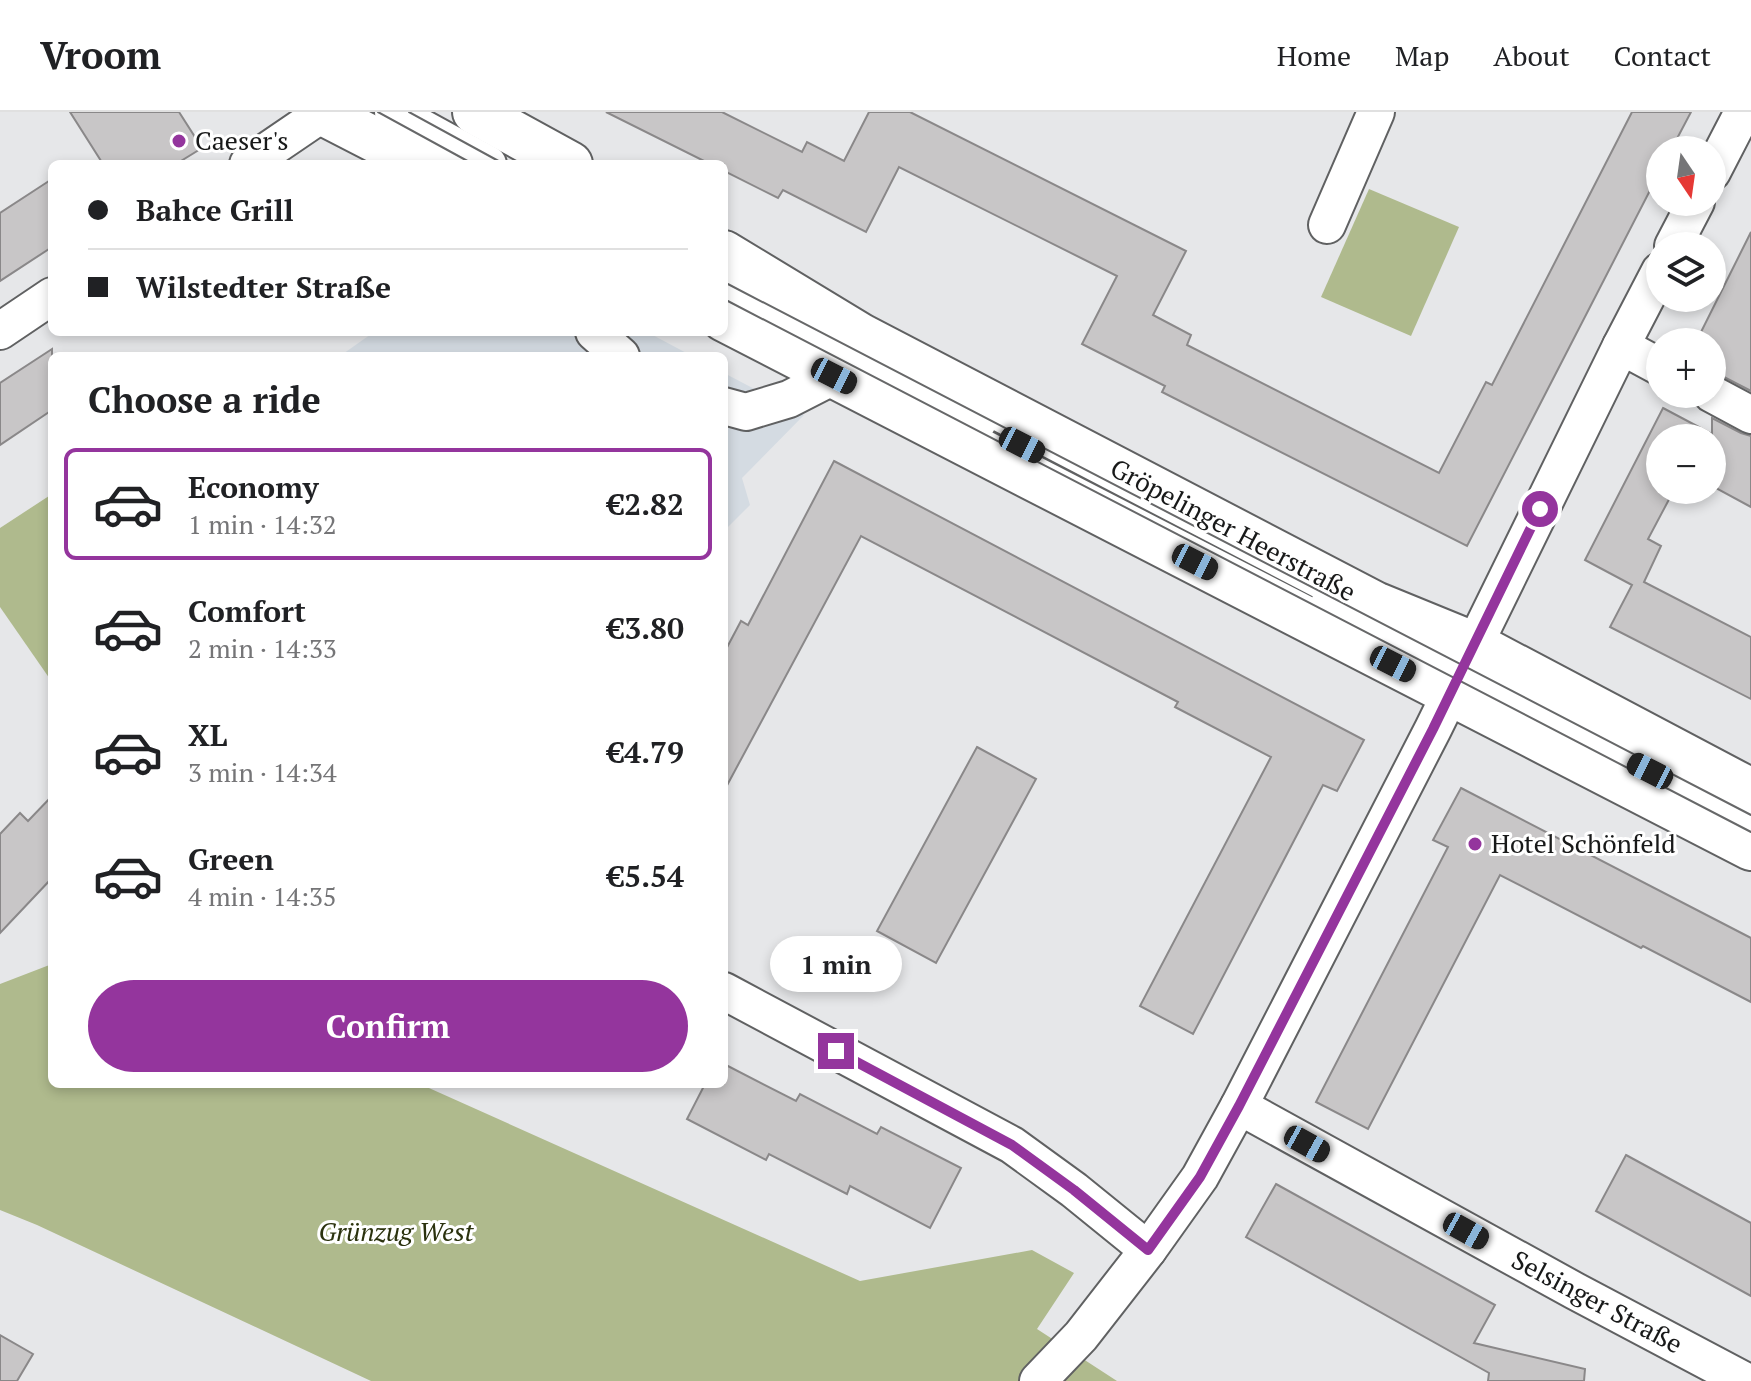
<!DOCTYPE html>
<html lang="en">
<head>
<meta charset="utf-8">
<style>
	:root { --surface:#fff; --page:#f2f2f2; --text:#202124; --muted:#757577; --line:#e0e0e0; --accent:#94359d }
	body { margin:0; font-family:"PT Serif",serif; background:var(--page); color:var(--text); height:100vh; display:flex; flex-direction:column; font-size:30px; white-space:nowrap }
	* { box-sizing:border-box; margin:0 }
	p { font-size:26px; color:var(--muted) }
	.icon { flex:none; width:44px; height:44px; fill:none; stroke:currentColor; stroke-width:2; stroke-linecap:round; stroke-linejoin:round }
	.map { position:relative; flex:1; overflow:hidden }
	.drawer { position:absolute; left:48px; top:240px; width:680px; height:736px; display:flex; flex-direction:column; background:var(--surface); border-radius:12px; box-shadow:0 4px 12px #0003 }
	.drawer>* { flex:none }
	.banner { position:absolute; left:48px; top:48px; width:680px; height:176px; border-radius:12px; box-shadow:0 4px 12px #0003; display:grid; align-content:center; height:176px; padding:0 40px; background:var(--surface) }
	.needle { width:52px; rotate:167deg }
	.tools { position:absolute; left:1646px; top:24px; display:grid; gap:16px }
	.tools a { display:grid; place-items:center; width:80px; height:80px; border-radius:50%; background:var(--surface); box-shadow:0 4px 12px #0003; font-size:40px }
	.end { position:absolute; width:36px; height:36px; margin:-18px; border:10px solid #94359d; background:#fff; box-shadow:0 0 0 4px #fff }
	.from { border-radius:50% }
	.bubble { position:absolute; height:56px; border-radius:28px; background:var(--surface); box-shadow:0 4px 12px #0003; font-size:26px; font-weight:700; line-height:56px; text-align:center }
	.car { position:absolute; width:24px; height:48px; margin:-24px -12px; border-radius:10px; box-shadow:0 0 6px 2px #0007; background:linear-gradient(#222 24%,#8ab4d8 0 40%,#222 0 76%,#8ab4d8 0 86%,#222 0) }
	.banner b { display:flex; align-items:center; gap:28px; height:76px; font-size:30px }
	.banner b+b { border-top:2px solid var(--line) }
	.banner i { width:20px; height:20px; background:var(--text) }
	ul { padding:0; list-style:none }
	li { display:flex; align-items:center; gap:24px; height:112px; margin:0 16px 12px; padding:0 24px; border:4px solid transparent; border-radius:12px }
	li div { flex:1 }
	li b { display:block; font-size:30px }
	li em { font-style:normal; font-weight:700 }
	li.current { border-color:var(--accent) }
	li>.icon { width:72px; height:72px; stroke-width:1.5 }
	h2 { padding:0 40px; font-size:36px; line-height:96px }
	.action { display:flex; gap:16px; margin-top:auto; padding:16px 40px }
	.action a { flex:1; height:92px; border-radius:48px; background:var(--accent); color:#fff; font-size:32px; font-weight:700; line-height:92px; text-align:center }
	header { display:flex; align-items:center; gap:48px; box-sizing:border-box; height:112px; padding:0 40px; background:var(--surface); border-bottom:2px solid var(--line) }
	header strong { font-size:38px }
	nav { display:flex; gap:44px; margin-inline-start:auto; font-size:28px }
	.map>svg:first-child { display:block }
</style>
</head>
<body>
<header>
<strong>Vroom</strong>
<nav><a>Home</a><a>Map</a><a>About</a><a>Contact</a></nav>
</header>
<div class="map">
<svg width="1751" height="1269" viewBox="0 0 1751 1269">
	<rect width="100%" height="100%" fill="#e6e7e9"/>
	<g fill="#d4dbe2">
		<polygon points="374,220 647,220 692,244 340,244"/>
		<polygon points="724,261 804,303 742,366 750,393 724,419"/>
	</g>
	<g fill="#afba8d">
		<polygon points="1369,77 1459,115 1411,224 1321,185"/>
		<polygon points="52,382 52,570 0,495 0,416"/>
		<polygon points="52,852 52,972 420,972 860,1169 1032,1138 1074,1161 1037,1217 1117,1269 371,1269 37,1113 0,1098 0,872"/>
	</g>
	<g fill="#c8c6c7" stroke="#8a8889" stroke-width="2">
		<polygon points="70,0 179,0 202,36 176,52 103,52"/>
		<polygon points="606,0 722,0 802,40 807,30 844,49 869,0 910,0 1186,139 1153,203 1191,223 1187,233 1439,361 1486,270 1492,273 1632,0 1691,0 1671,38 1660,38 1660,59 1467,434 1162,280 1165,274 1082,232 1117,164 899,55 866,120 783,78 778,86 724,59 724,52 710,52"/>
		<polygon points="52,67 52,135 0,169 0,101"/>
		<polygon points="1751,120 1751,279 1722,264 1712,261 1712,230 1696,230"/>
		<polygon points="52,237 52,298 0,333 0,271"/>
		<polygon points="1663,296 1712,322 1712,306 1741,321 1751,324 1751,395 1712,374 1712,326 1660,326 1660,378 1674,378 1648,427 1661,434 1644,470 1751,525 1751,587 1610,515 1632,473 1585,448"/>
		<polygon points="834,349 1364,628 1337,679 1323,673 1193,922 1140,894 1271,645 1175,595 1178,590 861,424 724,679 724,541 741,509 748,513"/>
		<polygon points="977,635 1036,667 936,851 877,819"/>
		<polygon points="1461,676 1751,826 1751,890 1643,834 1641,836 1500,763 1368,1017 1316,990 1448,735 1433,728"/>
		<polygon points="52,684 52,766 0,821 0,722 20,701 28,709"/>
		<polygon points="724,952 796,989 800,982 877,1022 881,1015 961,1056 930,1116 850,1074 847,1082 769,1042 766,1048 687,1007 705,972 724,972"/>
		<polygon points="1626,1043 1751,1111 1751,1184 1596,1099"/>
		<polygon points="1276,1072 1495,1193 1474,1231 1585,1257 1584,1269 1488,1269 1489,1261 1246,1125"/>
		<polygon points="0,1223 33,1242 17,1269 0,1269"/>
	</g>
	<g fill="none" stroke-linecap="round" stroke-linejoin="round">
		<g stroke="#606162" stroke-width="40">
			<g id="minor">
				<polyline points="393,0 488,52"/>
				<polyline points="248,52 323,1"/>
				<polyline points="1712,60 1743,0"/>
				<polyline points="1327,113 1376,0"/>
				<polyline points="1673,134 1696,90"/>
				<polyline points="724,178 978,310"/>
				<polyline points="0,219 52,184"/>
				<polyline points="594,220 621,244"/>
				<polyline points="1621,234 1660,255"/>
				<polyline points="1712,282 1751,303"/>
				<polyline points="724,294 746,300 789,287 834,264"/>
				<polyline points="1329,492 1751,711"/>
				<polyline points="724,879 1012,1033 1074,1078 1148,1138"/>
				<polyline points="1239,994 1575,1179 1745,1269"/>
				<polyline points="1038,1269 1081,1224 1148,1138 1200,1065 1239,994 1433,617 1621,234 1660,159"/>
			</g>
		</g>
		<g stroke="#606162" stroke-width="48">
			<g id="major">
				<polyline points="321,0 422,52"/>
				<polyline points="475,0 570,52"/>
				<polyline points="724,141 861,224 1375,492 1473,532 1751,679"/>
				<polyline points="724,207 1751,736"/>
			</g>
		</g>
		<use href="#minor" stroke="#fff" stroke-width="36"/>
		<use href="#major" stroke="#fff" stroke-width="44"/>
		<g stroke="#676869" stroke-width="2">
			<polyline points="378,0 473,52"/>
			<polyline points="409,0 504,52"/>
			<polyline points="724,170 1751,703"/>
			<polyline points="724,187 1751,720"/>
		</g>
	</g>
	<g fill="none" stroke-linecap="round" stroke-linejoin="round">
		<polyline stroke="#94359d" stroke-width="10" points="836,939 1012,1033 1074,1078 1148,1138 1200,1065 1239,994 1433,617 1540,397"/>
	</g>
	<g fill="#94359d" stroke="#fff" stroke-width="3">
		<circle cx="179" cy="29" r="8"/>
		<circle cx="1475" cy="732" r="8"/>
	</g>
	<g text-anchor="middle" stroke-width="6" stroke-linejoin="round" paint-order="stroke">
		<g font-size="26" fill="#181919" stroke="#fff" text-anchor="start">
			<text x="195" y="38">Caeser's</text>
			<text x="1491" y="741">Hotel Schönfeld</text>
		</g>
		<g font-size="26" fill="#181919" stroke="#fff">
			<text transform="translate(1233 418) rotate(28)" y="9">Gröpelinger Heerstraße</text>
			<text transform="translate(1597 1190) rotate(28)" y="9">Selsinger Straße</text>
		</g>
		<g font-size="26" font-style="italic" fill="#2b320e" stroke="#fff">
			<text x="396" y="1129">Grünzug West</text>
		</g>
	</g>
</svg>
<div class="tools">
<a><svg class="needle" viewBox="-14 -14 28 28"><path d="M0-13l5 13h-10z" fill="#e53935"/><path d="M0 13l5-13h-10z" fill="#757577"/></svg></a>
<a><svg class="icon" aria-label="layers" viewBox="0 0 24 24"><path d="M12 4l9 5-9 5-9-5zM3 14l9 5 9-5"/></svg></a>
<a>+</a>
<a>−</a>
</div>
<i class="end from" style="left:1540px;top:397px"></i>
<i class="end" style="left:836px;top:939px"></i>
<div class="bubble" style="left:770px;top:824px;width:132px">1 min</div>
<i class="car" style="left:834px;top:264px;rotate:117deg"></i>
<i class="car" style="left:1022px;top:333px;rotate:117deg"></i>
<i class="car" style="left:1195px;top:450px;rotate:117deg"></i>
<i class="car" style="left:1393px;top:552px;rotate:117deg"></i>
<i class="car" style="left:1650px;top:659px;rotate:297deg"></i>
<i class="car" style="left:1307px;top:1032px;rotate:119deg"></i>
<i class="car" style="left:1466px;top:1119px;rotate:119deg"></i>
<div class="banner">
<b><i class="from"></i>Bahce Grill</b>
<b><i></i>Wilstedter Straße</b>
</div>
<section class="drawer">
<h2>Choose a ride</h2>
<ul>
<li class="current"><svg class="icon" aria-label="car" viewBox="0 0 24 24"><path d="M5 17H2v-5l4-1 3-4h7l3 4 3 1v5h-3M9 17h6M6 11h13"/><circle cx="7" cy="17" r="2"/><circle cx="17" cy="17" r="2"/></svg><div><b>Economy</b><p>1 min · 14:32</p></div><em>€2.82</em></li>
<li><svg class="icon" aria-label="car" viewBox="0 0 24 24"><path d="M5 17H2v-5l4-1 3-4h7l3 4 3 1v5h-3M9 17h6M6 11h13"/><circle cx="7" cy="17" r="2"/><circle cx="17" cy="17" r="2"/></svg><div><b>Comfort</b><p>2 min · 14:33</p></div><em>€3.80</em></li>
<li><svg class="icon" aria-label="car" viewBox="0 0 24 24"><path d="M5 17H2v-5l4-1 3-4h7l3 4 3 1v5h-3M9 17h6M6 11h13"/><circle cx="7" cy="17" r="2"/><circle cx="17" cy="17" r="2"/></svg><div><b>XL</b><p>3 min · 14:34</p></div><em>€4.79</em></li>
<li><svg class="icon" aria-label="car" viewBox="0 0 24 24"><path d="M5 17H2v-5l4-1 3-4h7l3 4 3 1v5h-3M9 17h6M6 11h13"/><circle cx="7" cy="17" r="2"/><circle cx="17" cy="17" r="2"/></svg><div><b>Green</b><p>4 min · 14:35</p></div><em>€5.54</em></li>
</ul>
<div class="action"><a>Confirm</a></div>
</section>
</div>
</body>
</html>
